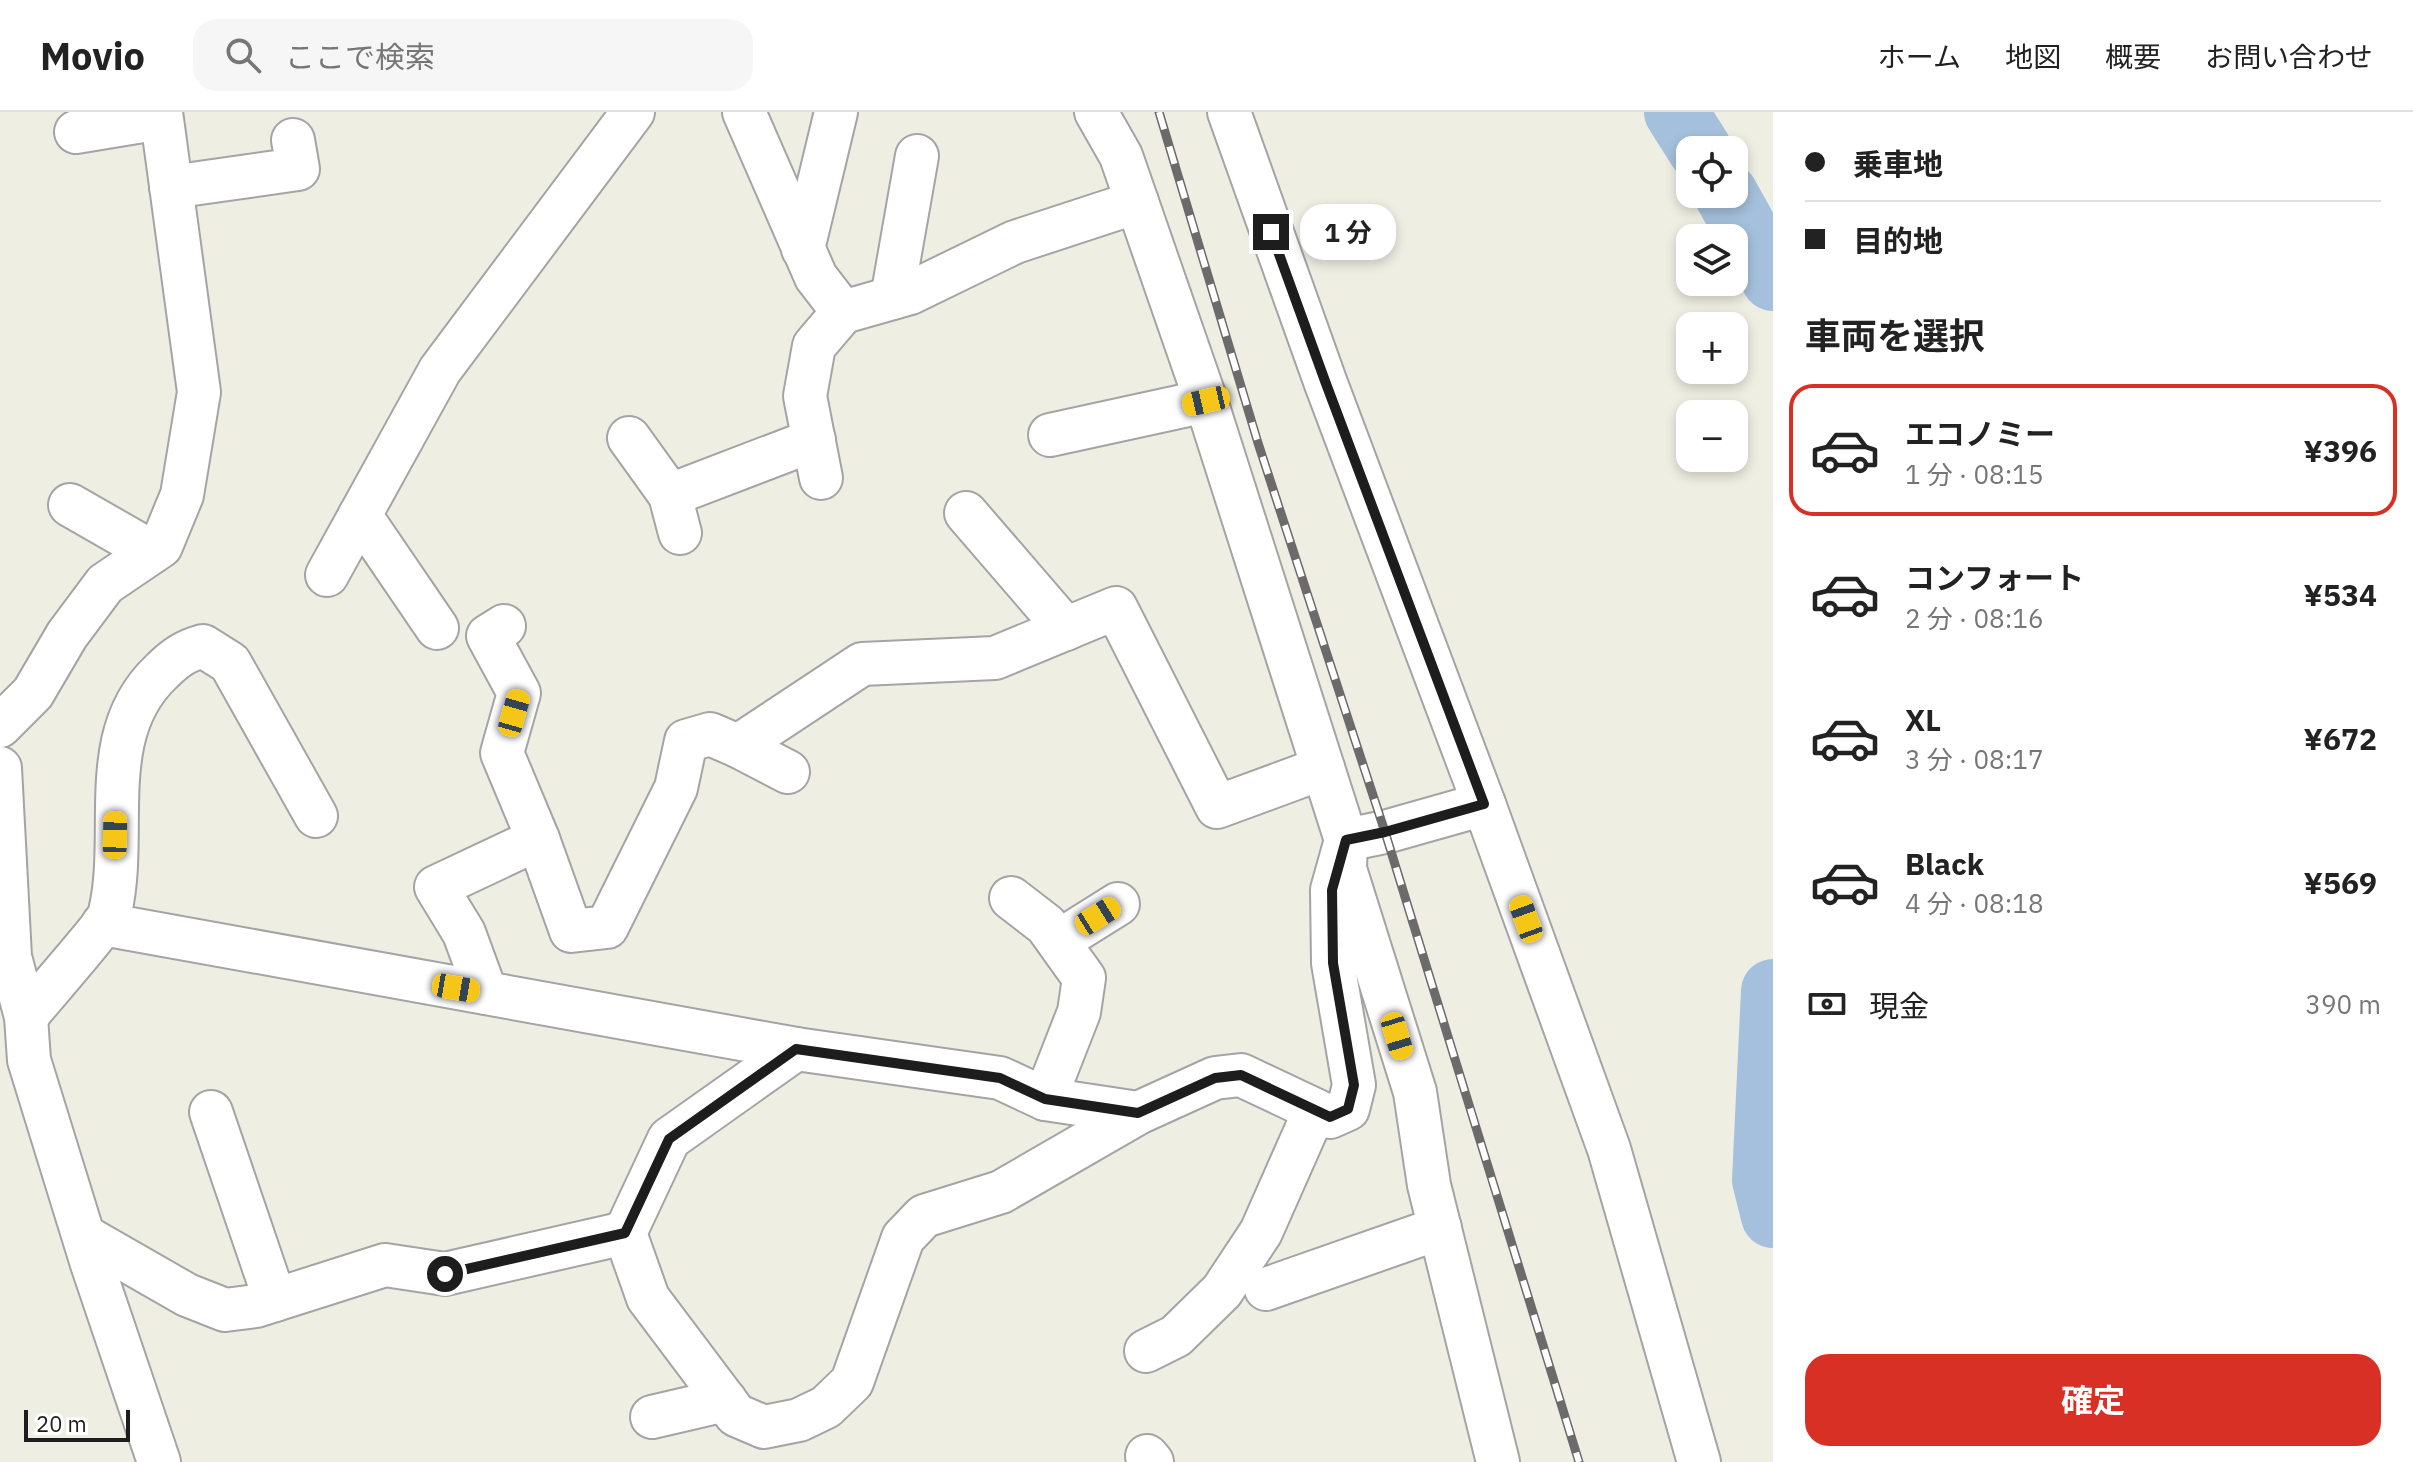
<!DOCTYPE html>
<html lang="ja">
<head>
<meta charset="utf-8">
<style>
	:root { --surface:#fff; --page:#f6f6f6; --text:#222; --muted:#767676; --line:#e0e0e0; --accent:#d93025 }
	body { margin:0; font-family:"IBM Plex Sans","Noto Sans JP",sans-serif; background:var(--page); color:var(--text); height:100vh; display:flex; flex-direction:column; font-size:30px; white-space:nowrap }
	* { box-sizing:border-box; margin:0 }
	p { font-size:26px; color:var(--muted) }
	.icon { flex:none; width:44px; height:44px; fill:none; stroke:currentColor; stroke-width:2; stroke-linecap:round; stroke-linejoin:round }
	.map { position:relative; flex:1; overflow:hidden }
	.sheet { display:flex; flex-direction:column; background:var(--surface); width:640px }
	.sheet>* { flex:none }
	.top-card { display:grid; align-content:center; height:176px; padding:0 32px; background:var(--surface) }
	.tools { position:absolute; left:1676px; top:24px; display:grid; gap:16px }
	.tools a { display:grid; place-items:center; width:72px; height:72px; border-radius:16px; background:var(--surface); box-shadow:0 4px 12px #0003; font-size:40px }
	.scale { position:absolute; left:24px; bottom:20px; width:106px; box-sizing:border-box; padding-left:8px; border:4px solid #1d1d1d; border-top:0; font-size:22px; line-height:28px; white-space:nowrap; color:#1d1d1d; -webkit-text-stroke:6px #fff; paint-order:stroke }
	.end { position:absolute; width:36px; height:36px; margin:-18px; border:10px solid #1d1d1d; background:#fff; box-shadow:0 0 0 4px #fff }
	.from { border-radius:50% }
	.bubble { position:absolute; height:56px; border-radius:24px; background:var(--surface); box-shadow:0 4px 12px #0003; font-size:26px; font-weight:700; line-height:56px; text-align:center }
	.car { position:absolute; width:24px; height:48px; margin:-24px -12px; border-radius:10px; box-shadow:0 0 6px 2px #0007; background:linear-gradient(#f5c518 24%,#345 0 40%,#f5c518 0 76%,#345 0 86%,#f5c518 0) }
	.top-card b { display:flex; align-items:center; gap:28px; height:76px; font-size:30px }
	.top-card b+b { border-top:2px solid var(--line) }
	.top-card i { width:20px; height:20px; background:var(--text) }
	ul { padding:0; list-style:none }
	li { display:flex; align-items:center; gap:24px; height:132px; margin:0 16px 12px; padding:0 16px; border:4px solid transparent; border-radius:24px }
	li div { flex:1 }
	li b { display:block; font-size:30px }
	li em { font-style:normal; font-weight:700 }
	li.current { border-color:var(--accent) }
	li>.icon { width:72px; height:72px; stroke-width:1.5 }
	h2 { padding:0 32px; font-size:36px; line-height:96px }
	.pay { display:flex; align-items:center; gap:20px; height:88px; padding:0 32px; font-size:30px }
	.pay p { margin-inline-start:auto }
	.button { display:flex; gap:16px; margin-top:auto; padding:16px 32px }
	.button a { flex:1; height:92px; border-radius:24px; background:var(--accent); color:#fff; font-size:32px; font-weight:700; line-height:92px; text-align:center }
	header { display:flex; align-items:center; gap:48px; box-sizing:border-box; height:112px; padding:0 40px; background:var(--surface); border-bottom:2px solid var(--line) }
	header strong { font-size:38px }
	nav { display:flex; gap:44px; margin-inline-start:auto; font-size:28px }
	.search { width:560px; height:72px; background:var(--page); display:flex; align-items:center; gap:20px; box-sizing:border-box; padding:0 28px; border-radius:24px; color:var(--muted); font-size:30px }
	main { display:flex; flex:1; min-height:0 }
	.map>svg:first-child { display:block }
</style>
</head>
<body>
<header>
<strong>Movio</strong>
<div class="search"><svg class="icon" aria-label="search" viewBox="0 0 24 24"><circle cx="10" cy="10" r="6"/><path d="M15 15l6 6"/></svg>ここで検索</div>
<nav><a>ホーム</a><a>地図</a><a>概要</a><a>お問い合わせ</a></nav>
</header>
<main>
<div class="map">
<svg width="1773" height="1350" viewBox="0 0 1773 1350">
	<rect width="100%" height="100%" fill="#efeee3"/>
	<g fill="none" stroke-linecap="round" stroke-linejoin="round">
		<g stroke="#a4c0dc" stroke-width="64">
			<polyline points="1676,0 1700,38"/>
			<polyline points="1726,82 1773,167"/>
			<polyline points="1773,879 1764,1068 1773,1104"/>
		</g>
		<g stroke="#a4a4a4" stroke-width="46">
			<g id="minor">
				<polyline points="744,0 816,165 843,200 910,181 1015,130 1137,90"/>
				<polyline points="1096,0 1121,44 1206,289 1346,728 1345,757 1415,980 1429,1073 1498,1350"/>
				<polyline points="1229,0 1325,269 1484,692 1609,1037 1699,1350"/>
				<polyline points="76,20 161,6"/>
				<polyline points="171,75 298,57 293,28"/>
				<polyline points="803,137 836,0"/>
				<polyline points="892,186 917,44"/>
				<polyline points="1050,323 1206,289"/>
				<polyline points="629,326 670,383"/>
				<polyline points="821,366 805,284 814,234 843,200"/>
				<polyline points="70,393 152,440"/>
				<polyline points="966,401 1066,517"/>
				<polyline points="360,403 437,516"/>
				<polyline points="680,421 670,383 814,328"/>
				<polyline points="327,463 440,258 633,0"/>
				<polyline points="504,514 488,524 519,581 502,641 538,727"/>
				<polyline points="0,614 33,581 67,523 105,472 161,434 182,383 199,280 161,0"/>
				<polyline points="0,656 10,845 26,905 29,948 92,1152 159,1350"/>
				<polyline points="788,660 738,634 862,552 995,546 1116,496 1217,695 1323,656"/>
				<polyline points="1346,728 1385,720 1484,692"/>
				<polyline points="1011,786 1046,813 1084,866 1079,900 1045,987"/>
				<polyline points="103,812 796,937"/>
				<polyline points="1059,829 1118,792"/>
				<polyline points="486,881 464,821 436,775 538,727 571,819 607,815 676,676 686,629 710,622 738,634"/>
				<path d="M26,905C39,888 107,813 110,800C129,720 94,622 162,559C175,546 185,539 203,534L230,551L316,704"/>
				<polyline points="211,1000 275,1188"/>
				<polyline points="1138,1001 1045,987 1000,966 796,937 669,1027 625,1121 648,1186 736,1303 764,1315 799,1308 826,1295 852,1270 903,1126 924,1104 1001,1080 1138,1001 1215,966 1241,963 1330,1005 1348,997 1354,973 1333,851 1332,778 1346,728"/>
				<polyline points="84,1124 187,1183 225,1198 256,1194 385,1153 445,1162 625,1121"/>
				<polyline points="1266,1177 1440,1116"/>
				<polyline points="1146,1239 1176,1224 1222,1179 1261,1120 1315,998"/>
				<polyline points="652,1305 725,1288"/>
				<polyline points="1147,1344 1152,1350"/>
			</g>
		</g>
		<use href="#minor" stroke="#fff" stroke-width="42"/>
		<g stroke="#6b6b6b" stroke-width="9">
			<polyline id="rail" points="1159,0 1258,331 1385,720 1579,1350"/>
		</g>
		<use href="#rail" stroke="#fff" stroke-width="6" stroke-dasharray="18" stroke-linecap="butt"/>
	</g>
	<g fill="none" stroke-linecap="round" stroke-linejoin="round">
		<polyline stroke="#1d1d1d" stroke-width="10" points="445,1162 625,1121 669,1027 796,937 1000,966 1045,987 1138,1001 1215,966 1241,963 1330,1005 1348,997 1354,973 1333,851 1332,778 1346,728 1385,720 1484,692 1325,269 1271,120"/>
	</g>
</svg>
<div class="tools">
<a><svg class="icon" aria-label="locate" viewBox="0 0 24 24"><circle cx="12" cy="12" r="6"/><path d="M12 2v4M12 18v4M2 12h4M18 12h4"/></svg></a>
<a><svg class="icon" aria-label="layers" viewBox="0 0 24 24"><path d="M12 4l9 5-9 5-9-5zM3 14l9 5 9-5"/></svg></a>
<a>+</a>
<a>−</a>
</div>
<div class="scale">20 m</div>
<i class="end from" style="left:445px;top:1162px"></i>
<i class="end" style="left:1271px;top:120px"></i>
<div class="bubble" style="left:1300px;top:92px;width:96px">1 分</div>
<i class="car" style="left:1206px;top:289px;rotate:257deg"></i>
<i class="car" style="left:514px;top:601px;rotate:16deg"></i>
<i class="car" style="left:115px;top:723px;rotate:1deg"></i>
<i class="car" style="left:1098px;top:804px;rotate:58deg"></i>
<i class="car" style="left:1526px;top:807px;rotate:340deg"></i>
<i class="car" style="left:456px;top:876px;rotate:100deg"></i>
<i class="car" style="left:1397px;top:924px;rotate:163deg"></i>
</div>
<section class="sheet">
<div class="top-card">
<b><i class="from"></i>乗車地</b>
<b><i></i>目的地</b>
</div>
<h2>車両を選択</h2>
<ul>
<li class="current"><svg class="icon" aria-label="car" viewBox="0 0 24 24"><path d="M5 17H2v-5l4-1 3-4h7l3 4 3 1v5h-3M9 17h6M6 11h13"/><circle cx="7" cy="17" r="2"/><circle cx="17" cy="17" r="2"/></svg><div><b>エコノミー</b><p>1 分 · 08:15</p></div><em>¥396</em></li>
<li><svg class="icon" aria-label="car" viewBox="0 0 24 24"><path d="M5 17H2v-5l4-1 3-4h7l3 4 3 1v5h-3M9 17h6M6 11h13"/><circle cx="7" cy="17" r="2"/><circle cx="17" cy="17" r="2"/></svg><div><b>コンフォート</b><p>2 分 · 08:16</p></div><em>¥534</em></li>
<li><svg class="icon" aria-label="car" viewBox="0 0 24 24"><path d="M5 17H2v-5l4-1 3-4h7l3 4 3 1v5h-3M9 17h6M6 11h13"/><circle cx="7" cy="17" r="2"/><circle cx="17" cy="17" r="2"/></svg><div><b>XL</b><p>3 分 · 08:17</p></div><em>¥672</em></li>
<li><svg class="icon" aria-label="car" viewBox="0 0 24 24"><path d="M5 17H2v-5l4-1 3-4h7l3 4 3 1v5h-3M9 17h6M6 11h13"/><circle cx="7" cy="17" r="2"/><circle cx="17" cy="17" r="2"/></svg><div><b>Black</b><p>4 分 · 08:18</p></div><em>¥569</em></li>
</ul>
<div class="pay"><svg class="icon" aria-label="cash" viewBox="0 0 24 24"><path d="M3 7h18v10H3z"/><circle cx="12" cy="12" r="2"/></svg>現金<p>390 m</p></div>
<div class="button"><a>確定</a></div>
</section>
</main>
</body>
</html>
